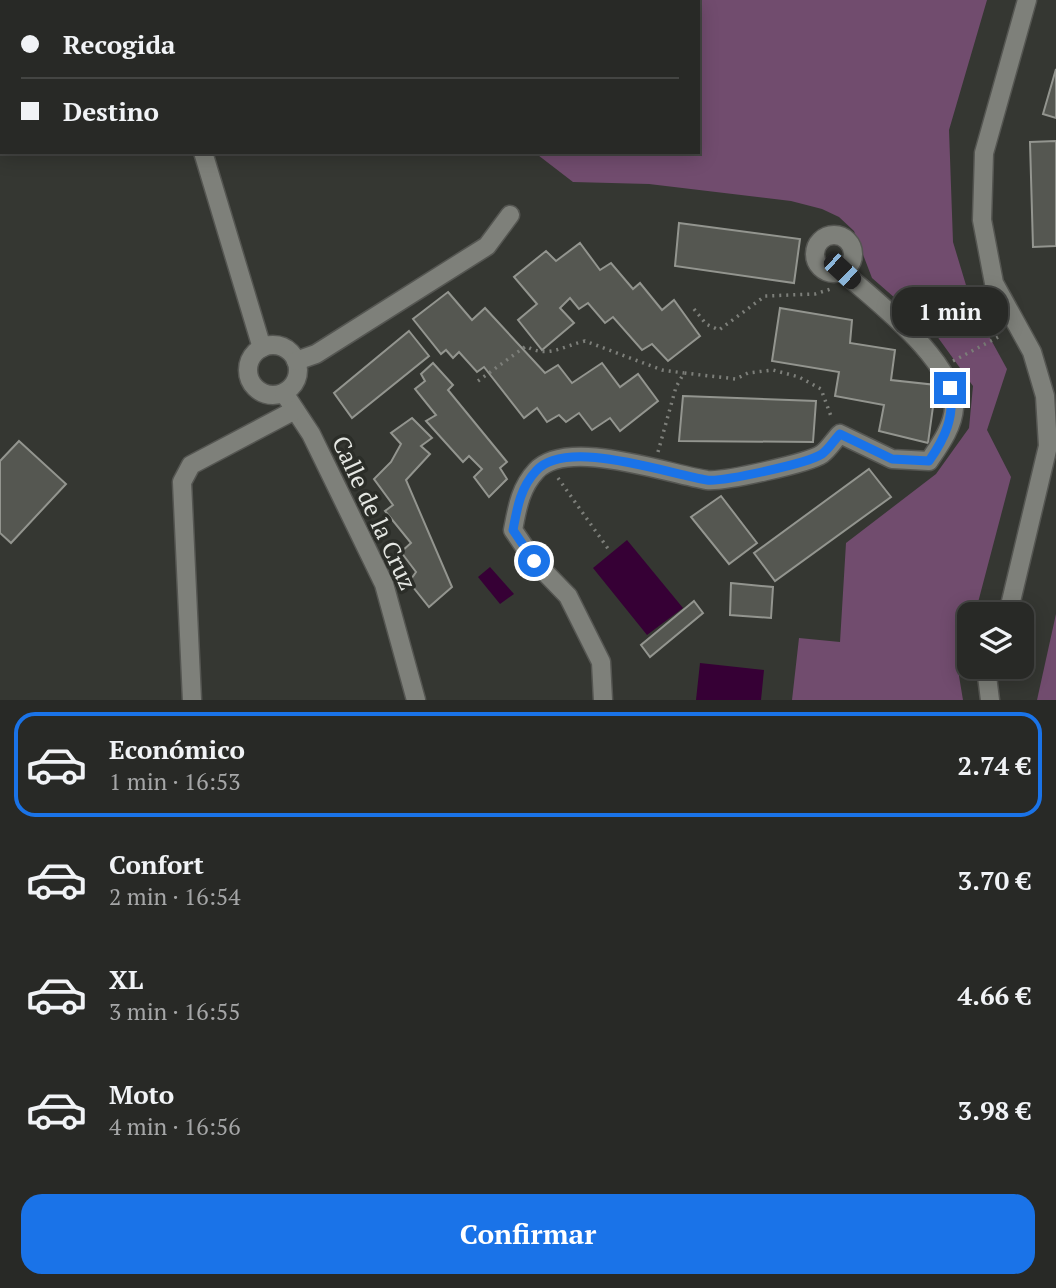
<!DOCTYPE html>
<html lang="es">
<head>
<meta charset="utf-8">
<style>
	:root { --surface:#282926; --page:#343532; --text:#f1f3f6; --muted:#a5a6a7; --line:#444543; --accent:#1a73e8 }
	body { margin:0; font-family:"PT Serif",serif; background:var(--page); color:var(--text); height:100vh; display:flex; flex-direction:column; font-size:26px; white-space:nowrap }
	* { box-sizing:border-box; margin:0 }
	p { font-size:23px; color:var(--muted) }
	.icon { flex:none; width:38px; height:38px; fill:none; stroke:currentColor; stroke-width:2; stroke-linecap:round; stroke-linejoin:round }
	.map { position:relative; height:700px; overflow:hidden }
	.panel { display:flex; flex-direction:column; background:var(--surface); flex:1 }
	.panel>* { flex:none }
	.guide { position:absolute; left:0px; top:0px; width:700px; height:154px; box-shadow:0 4px 18px #0003,0 0 0 2px var(--line); display:grid; align-content:center; height:154px; padding:0 21px; background:var(--surface) }
	.fabs { position:absolute; left:957px; top:602px; display:grid; gap:14px }
	.fabs a { display:grid; place-items:center; width:77px; height:77px; border-radius:14px; background:var(--surface); box-shadow:0 4px 18px #0003,0 0 0 2px var(--line); font-size:35px }
	.end { position:absolute; width:32px; height:32px; margin:-16px; border:9px solid #1a73e8; background:#fff; box-shadow:0 0 0 4px #fff }
	.from { border-radius:50% }
	.bubble { position:absolute; height:49px; border-radius:21px; background:var(--surface); box-shadow:0 4px 18px #0003,0 0 0 2px var(--line); font-size:23px; font-weight:700; line-height:49px; text-align:center }
	.car { position:absolute; width:21px; height:42px; margin:-21px -10px; border-radius:9px; box-shadow:0 0 5px 2px #0007; background:linear-gradient(#222 24%,#8ab4d8 0 40%,#222 0 76%,#8ab4d8 0 86%,#222 0) }
	.guide b { display:flex; align-items:center; gap:24px; height:66px; font-size:26px }
	.guide b+b { border-top:2px solid var(--line) }
	.guide i { width:18px; height:18px; background:var(--text) }
	ul { padding:12px 0 0; list-style:none }
	li { display:flex; align-items:center; gap:21px; height:105px; margin:0 14px 10px; padding:0 7px; border:4px solid transparent; border-radius:21px }
	li div { flex:1 }
	li b { display:block; font-size:26px }
	li em { font-style:normal; font-weight:700 }
	li.current { border-color:var(--accent) }
	li>.icon { width:63px; height:63px; stroke-width:1.5 }
	.cta { display:flex; gap:14px; margin-top:auto; padding:14px 21px }
	.cta a { flex:1; height:80px; border-radius:21px; background:var(--accent); color:#fff; font-size:28px; font-weight:700; line-height:80px; text-align:center }
	.map>svg:first-child { display:block }
</style>
</head>
<body>
<div class="map">
<svg width="1056" height="700" viewBox="0 0 1056 700">
	<rect width="100%" height="100%" fill="#353732"/>
	<g fill="#714c6e">
		<polygon points="377,0 987,0 949,130 953,242 972,305 1007,369 987,430 1011,477 975,614 970,614 969,637 959,676 963,700 792,700 799,638 840,642 846,543 936,474 969,428 973,386 934,332 872,278 854,231 839,217 822,209 791,201 649,184 573,182 534,152 698,152 698,2"/>
		<polygon points="1056,614 1056,700 1037,700"/>
	</g>
	<g fill="#360035">
		<polygon points="627,540 683,608 647,635 593,568"/>
		<polygon points="490,567 514,594 500,604 478,577"/>
		<polygon points="700,663 764,670 761,700 696,700"/>
	</g>
	<g fill="#555751" stroke="#93958f" stroke-width="2">
		<polygon points="1056,69 1056,118 1043,114"/>
		<polygon points="1056,141 1056,246 1033,247 1030,142"/>
		<polygon points="679,223 800,239 794,283 675,266"/>
		<polygon points="580,243 600,270 611,263 633,289 640,283 662,310 674,300 700,336 668,361 652,344 642,350 613,317 605,323 588,303 579,309 570,298 560,308 574,323 542,350 518,320 537,304 514,277 546,251 556,261"/>
		<polygon points="448,292 472,320 485,308 545,373 558,365 572,383 602,363 620,387 638,374 658,401 620,431 610,418 592,430 579,413 566,422 559,415 547,422 537,408 524,418 484,367 477,372 459,352 453,358 446,350 441,354 413,319"/>
		<polygon points="780,308 852,320 850,343 895,350 891,380 936,385 928,443 879,431 884,405 835,396 839,372 772,361"/>
		<polygon points="409,331 429,356 352,418 334,393"/>
		<polygon points="433,363 453,385 448,390 507,462 500,468 507,479 489,497 474,477 482,469 469,456 463,462 426,421 436,415 415,389 425,381 421,374"/>
		<polygon points="683,396 816,401 813,442 679,441"/>
		<polygon points="412,418 432,438 421,446 430,454 406,480 452,587 429,607 409,582 416,572 401,552 411,543 385,511 393,505 374,479 391,462 401,444 391,433"/>
		<polygon points="19,441 66,484 11,543 0,533 0,461"/>
		<polygon points="869,469 891,497 775,581 754,553"/>
		<polygon points="721,496 757,543 729,564 691,517"/>
		<polygon points="731,583 773,587 771,618 730,615"/>
		<polygon points="694,601 703,613 650,657 641,645"/>
	</g>
	<g fill="none" stroke-linecap="round" stroke-linejoin="round">
		<g stroke="#555652" stroke-width="21">
			<g id="minor">
				<polyline points="157,0 157,2"/>
				<polyline points="203,152 262,348"/>
				<circle cx="834" cy="254" r="19"/>
				<circle cx="273" cy="370" r="25"/>
				<polyline points="296,361 316,354 487,246 510,215"/>
				<polyline points="284,393 311,434 384,584 416,700"/>
				<polyline points="1008,614 1048,446 1045,396 1032,352 994,283 982,220 984,153 1027,0"/>
				<polyline points="192,700 182,482 191,465 295,410"/>
				<path d="M603,700L601,662L568,596L534,561L513,530C517,509 520,488 536,471C567,437 668,474 707,480C723,482 809,463 822,454C829,449 834,440 840,434L892,459L929,461C939,446 953,427 954,408C955,360 875,301 842,271"/>
				<polyline points="990,700 987,676 990,667"/>
			</g>
		</g>
		<g stroke="#7d7f7a" stroke-width="3.5" stroke-dasharray="2 5" stroke-linecap="butt">
			<polyline points="694,309 706,324 719,330 765,296 815,294 834,288"/>
			<polyline points="953,361 1002,335"/>
			<path d="M478,381L526,346C547,359 563,346 585,341L662,370L684,373"/>
			<polyline points="658,452 676,387 684,373 736,379 748,373 773,370 799,377 821,389 832,419"/>
			<polyline points="558,478 609,550"/>
		</g>
		<use href="#minor" stroke="#7e807a" stroke-width="18"/>
	</g>
	<g fill="none" stroke-linecap="round" stroke-linejoin="round">
		<path stroke="#1a73e8" stroke-width="9" d="M534,561L513,530C517,509 520,488 536,471C566,437 668,474 707,480C723,482 809,463 822,454C829,449 834,440 840,434L892,459L929,461C945,438 955,417 950,388"/>
	</g>
	<g text-anchor="middle" stroke-width="7" stroke-linejoin="round" paint-order="stroke">
		<g font-size="24" fill="#e5e7e3" stroke="#2b2d28">
			<text transform="translate(374 513) rotate(65)" y="8">Calle de la Cruz</text>
		</g>
	</g>
</svg>
<div class="fabs">
<a><svg class="icon" aria-label="layers" viewBox="0 0 24 24"><path d="M12 4l9 5-9 5-9-5zM3 14l9 5 9-5"/></svg></a>
</div>
<i class="end from" style="left:534px;top:561px"></i>
<i class="end" style="left:950px;top:388px"></i>
<div class="bubble" style="left:892px;top:287px;width:116px">1 min</div>
<i class="car" style="left:842px;top:271px;rotate:133deg"></i>
<div class="guide">
<b><i class="from"></i>Recogida</b>
<b><i></i>Destino</b>
</div>
</div>
<section class="panel">
<ul>
<li class="current"><svg class="icon" aria-label="car" viewBox="0 0 24 24"><path d="M5 17H2v-5l4-1 3-4h7l3 4 3 1v5h-3M9 17h6M6 11h13"/><circle cx="7" cy="17" r="2"/><circle cx="17" cy="17" r="2"/></svg><div><b>Económico</b><p>1 min · 16:53</p></div><em>2.74 €</em></li>
<li><svg class="icon" aria-label="car" viewBox="0 0 24 24"><path d="M5 17H2v-5l4-1 3-4h7l3 4 3 1v5h-3M9 17h6M6 11h13"/><circle cx="7" cy="17" r="2"/><circle cx="17" cy="17" r="2"/></svg><div><b>Confort</b><p>2 min · 16:54</p></div><em>3.70 €</em></li>
<li><svg class="icon" aria-label="car" viewBox="0 0 24 24"><path d="M5 17H2v-5l4-1 3-4h7l3 4 3 1v5h-3M9 17h6M6 11h13"/><circle cx="7" cy="17" r="2"/><circle cx="17" cy="17" r="2"/></svg><div><b>XL</b><p>3 min · 16:55</p></div><em>4.66 €</em></li>
<li><svg class="icon" aria-label="car" viewBox="0 0 24 24"><path d="M5 17H2v-5l4-1 3-4h7l3 4 3 1v5h-3M9 17h6M6 11h13"/><circle cx="7" cy="17" r="2"/><circle cx="17" cy="17" r="2"/></svg><div><b>Moto</b><p>4 min · 16:56</p></div><em>3.98 €</em></li>
</ul>
<div class="cta"><a>Confirmar</a></div>
</section>
</body>
</html>
